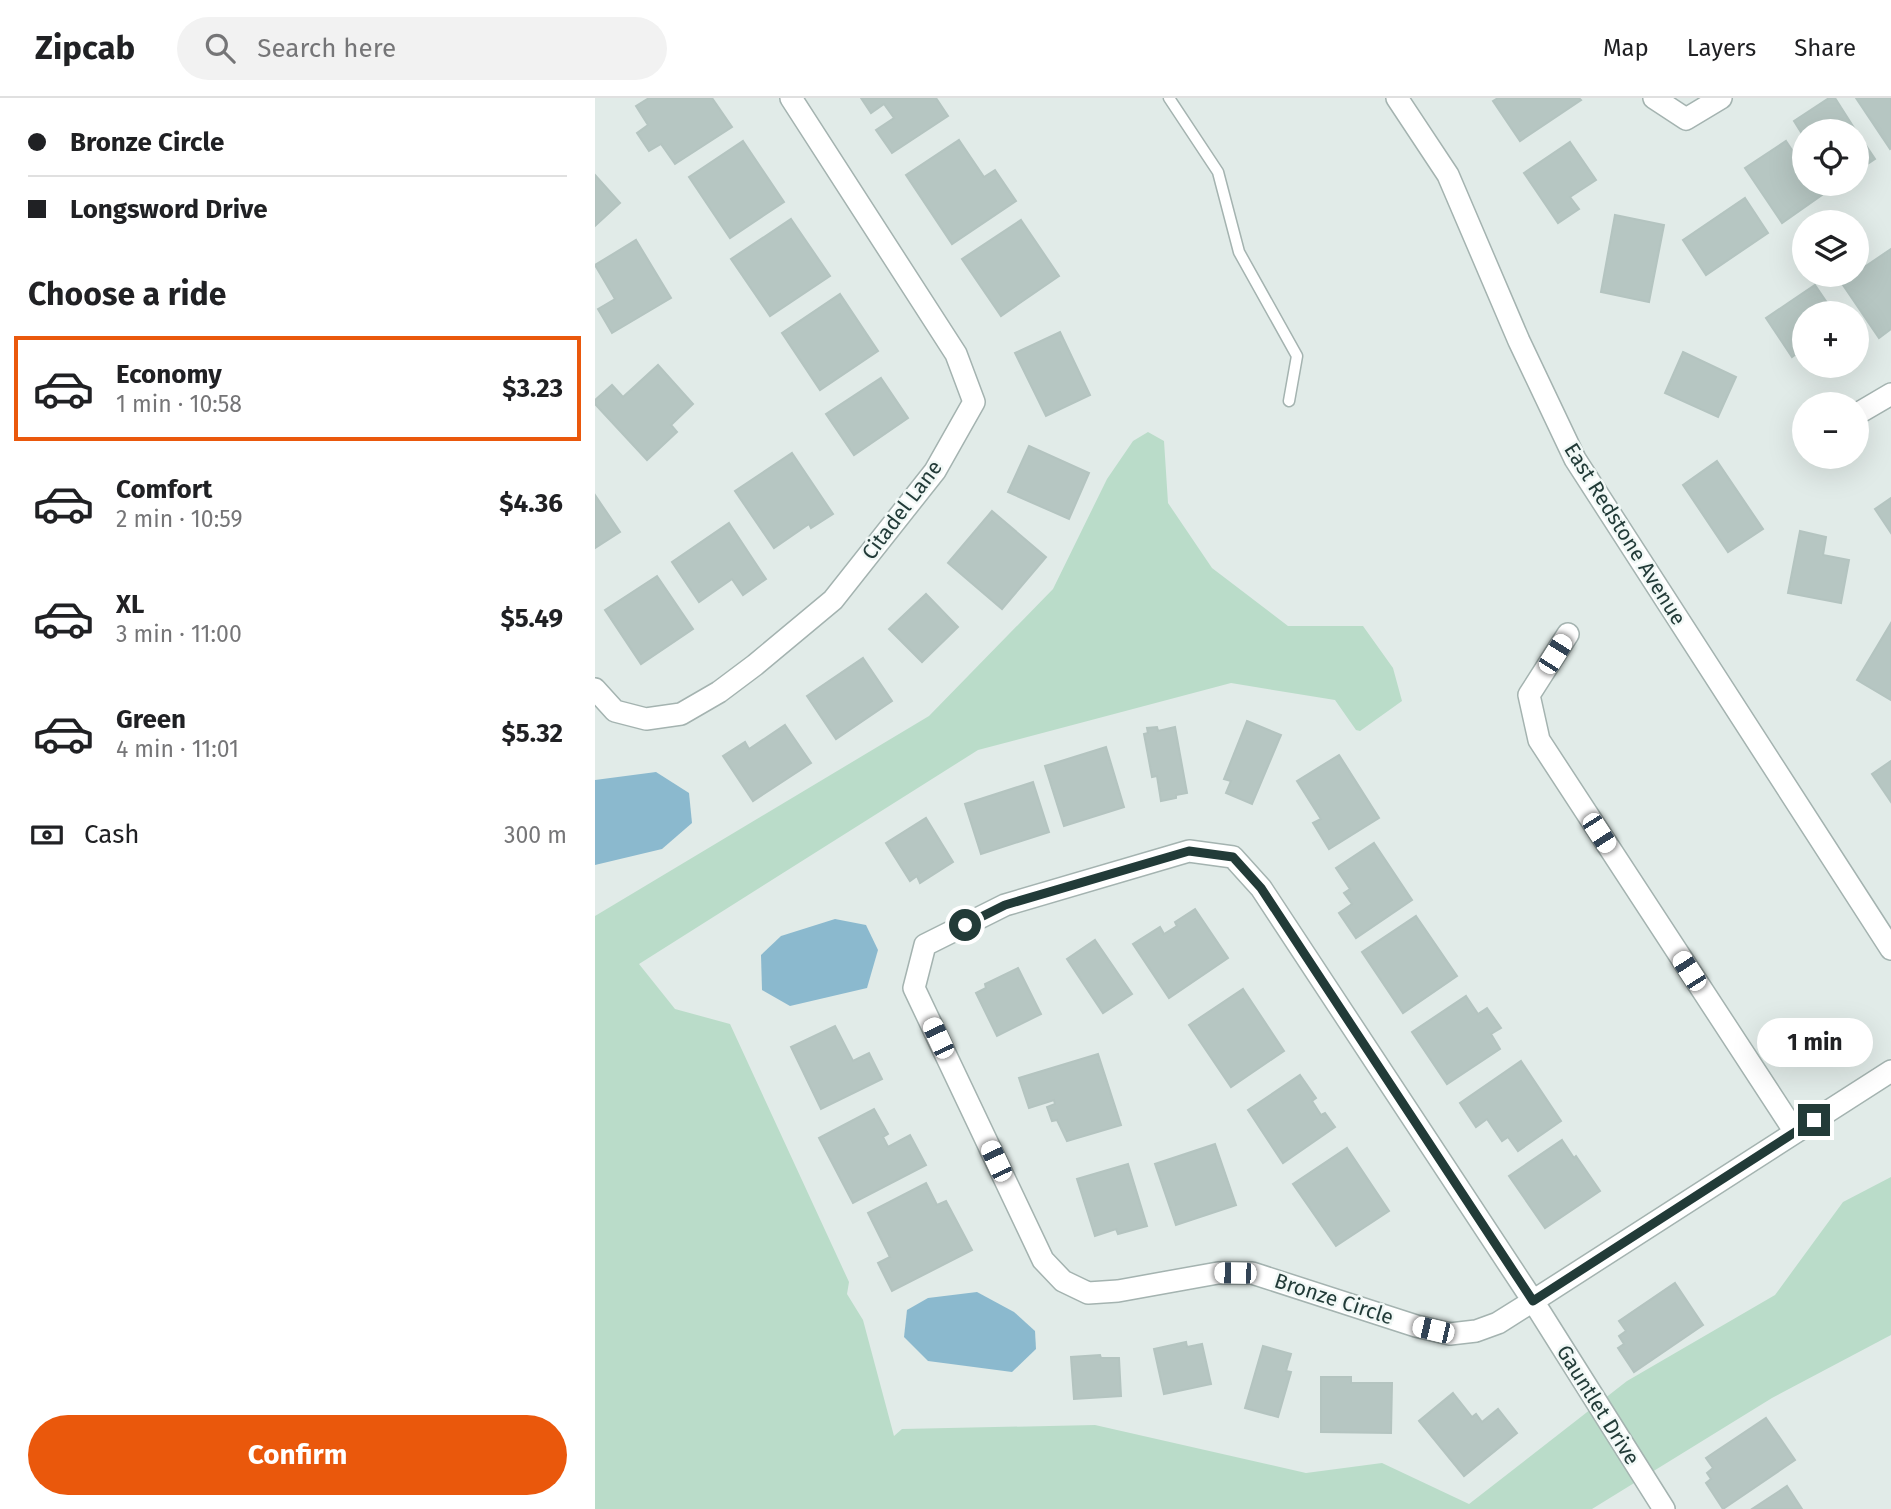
<!DOCTYPE html>
<html lang="en">
<head>
<meta charset="utf-8">
<style>
	:root { --surface:#fff; --page:#f2f2f2; --text:#202124; --muted:#757577; --line:#e0e0e0; --accent:#ea580c }
	body { margin:0; font-family:"Fira Sans",sans-serif; background:var(--page); color:var(--text); height:100vh; display:flex; flex-direction:column; font-size:26px; white-space:nowrap }
	* { box-sizing:border-box; margin:0 }
	p { font-size:23px; color:var(--muted) }
	.icon { flex:none; width:38px; height:38px; fill:none; stroke:currentColor; stroke-width:2; stroke-linecap:round; stroke-linejoin:round }
	.map { position:relative; flex:1; overflow:hidden }
	.panel { display:flex; flex-direction:column; background:var(--surface); width:595px }
	.panel>* { flex:none }
	.guide { display:grid; align-content:center; height:154px; padding:0 28px; background:var(--surface) }
	.tools { position:absolute; left:1197px; top:21px; display:grid; gap:14px }
	.tools a { display:grid; place-items:center; width:77px; height:77px; border-radius:50%; background:var(--surface); box-shadow:0 7px 28px #0002; font-size:35px }
	.end { position:absolute; width:32px; height:32px; margin:-16px; border:9px solid #223b38; background:#fff; box-shadow:0 0 0 4px #fff }
	.from { border-radius:50% }
	.bubble { position:absolute; height:49px; border-radius:24px; background:var(--surface); box-shadow:0 7px 28px #0002; font-size:23px; font-weight:700; line-height:49px; text-align:center }
	.car { position:absolute; width:21px; height:42px; margin:-21px -10px; border-radius:9px; box-shadow:0 0 5px 2px #0007; background:linear-gradient(#fff 24%,#345 0 40%,#fff 0 76%,#345 0 86%,#fff 0) }
	.guide b { display:flex; align-items:center; gap:24px; height:66px; font-size:26px }
	.guide b+b { border-top:2px solid var(--line) }
	.guide i { width:18px; height:18px; background:var(--text) }
	ul { padding:0; list-style:none }
	li { display:flex; align-items:center; gap:21px; height:105px; margin:0 14px 10px; padding:0 14px; border:4px solid transparent; border-radius:0px }
	li div { flex:1 }
	li b { display:block; font-size:26px }
	li em { font-style:normal; font-weight:700 }
	li.active { border-color:var(--accent) }
	li>.icon { width:63px; height:63px; stroke-width:1.5 }
	h2 { padding:0 28px; font-size:32px; line-height:84px }
	.pay { display:flex; align-items:center; gap:18px; height:77px; padding:0 28px; font-size:26px }
	.pay p { margin-inline-start:auto }
	.primary-button { display:flex; gap:14px; margin-top:auto; padding:14px 28px }
	.primary-button a { flex:1; height:80px; border-radius:42px; background:var(--accent); color:#fff; font-size:28px; font-weight:700; line-height:80px; text-align:center }
	header { display:flex; align-items:center; gap:42px; box-sizing:border-box; height:98px; padding:0 35px; background:var(--surface); border-bottom:2px solid var(--line) }
	header strong { font-size:33px }
	nav { display:flex; gap:38px; margin-inline-start:auto; font-size:24px }
	.search { width:490px; height:63px; background:var(--page); display:flex; align-items:center; gap:18px; box-sizing:border-box; padding:0 24px; border-radius:38px; color:var(--muted); font-size:26px }
	main { display:flex; flex:1; min-height:0 }
	.map>svg:first-child { display:block }
</style>
</head>
<body>
<header>
<strong>Zipcab</strong>
<div class="search"><svg class="icon" aria-label="search" viewBox="0 0 24 24"><circle cx="10" cy="10" r="6"/><path d="M15 15l6 6"/></svg>Search here</div>
<nav><a>Map</a><a>Layers</a><a>Share</a></nav>
</header>
<main>
<section class="panel">
<div class="guide">
<b><i class="from"></i>Bronze Circle</b>
<b><i></i>Longsword Drive</b>
</div>
<h2>Choose a ride</h2>
<ul>
<li class="active"><svg class="icon" aria-label="car" viewBox="0 0 24 24"><path d="M5 17H2v-5l4-1 3-4h7l3 4 3 1v5h-3M9 17h6M6 11h13"/><circle cx="7" cy="17" r="2"/><circle cx="17" cy="17" r="2"/></svg><div><b>Economy</b><p>1 min · 10:58</p></div><em>$3.23</em></li>
<li><svg class="icon" aria-label="car" viewBox="0 0 24 24"><path d="M5 17H2v-5l4-1 3-4h7l3 4 3 1v5h-3M9 17h6M6 11h13"/><circle cx="7" cy="17" r="2"/><circle cx="17" cy="17" r="2"/></svg><div><b>Comfort</b><p>2 min · 10:59</p></div><em>$4.36</em></li>
<li><svg class="icon" aria-label="car" viewBox="0 0 24 24"><path d="M5 17H2v-5l4-1 3-4h7l3 4 3 1v5h-3M9 17h6M6 11h13"/><circle cx="7" cy="17" r="2"/><circle cx="17" cy="17" r="2"/></svg><div><b>XL</b><p>3 min · 11:00</p></div><em>$5.49</em></li>
<li><svg class="icon" aria-label="car" viewBox="0 0 24 24"><path d="M5 17H2v-5l4-1 3-4h7l3 4 3 1v5h-3M9 17h6M6 11h13"/><circle cx="7" cy="17" r="2"/><circle cx="17" cy="17" r="2"/></svg><div><b>Green</b><p>4 min · 11:01</p></div><em>$5.32</em></li>
</ul>
<div class="pay"><svg class="icon" aria-label="cash" viewBox="0 0 24 24"><path d="M3 7h18v10H3z"/><circle cx="12" cy="12" r="2"/></svg>Cash<p>300 m</p></div>
<div class="primary-button"><a>Confirm</a></div>
</section>
<div class="map">
<svg width="1296" height="1411" viewBox="0 0 1296 1411">
	<rect width="100%" height="100%" fill="#e1ebe8"/>
	<polygon fill="#badcc9" points="553,334 569,343 573,405 617,470 693,528 768,528 798,570 807,603 765,633 761,632 740,602 636,585 383,652 44,866 80,911 135,926 254,1184 252,1196 268,1222 299,1338 307,1331 500,1327 711,1375 787,1365 874,1406 1032,1283 1180,1197 1248,1104 1296,1079 1296,1237 1177,1300 997,1411 0,1411 0,818 334,618 458,491 512,381 538,343"/>
	<g fill="#8bb9ce">
		<polygon points="61,674 94,695 97,725 67,751 0,767 0,682"/>
		<polygon points="240,821 271,827 283,852 272,890 195,908 167,892 166,857 186,838"/>
		<polygon points="382,1194 419,1214 440,1233 441,1251 417,1274 333,1263 309,1239 312,1212 333,1200"/>
	</g>
	<g fill="#b6c6c2" stroke="#b4c4c0" stroke-width="2">
		<polygon points="54,0 117,0 137,29 80,66 66,46 54,53 42,35 53,27 41,8"/>
		<polygon points="266,0 341,0 353,18 297,55 281,32 299,20 289,6 276,15"/>
		<polygon points="903,0 984,0 986,2 925,43 898,3"/>
		<polygon points="1234,0 1240,0 1261,33 1209,33 1209,39 1199,23"/>
		<polygon points="1261,0 1296,0 1296,50 1295,51"/>
		<polygon points="1262,34 1280,61 1262,73"/>
		<polygon points="364,42 389,79 400,72 421,103 357,146 311,77"/>
		<polygon points="148,43 189,104 135,140 94,79"/>
		<polygon points="1191,43 1209,70 1209,86 1220,86 1227,97 1187,125 1150,70"/>
		<polygon points="975,44 1001,82 975,99 984,111 963,125 929,75"/>
		<polygon points="0,77 25,105 0,128"/>
		<polygon points="1150,100 1173,135 1111,177 1088,142"/>
		<polygon points="1020,117 1069,127 1054,204 1006,194"/>
		<polygon points="196,121 235,178 175,218 136,161"/>
		<polygon points="426,122 464,178 406,218 367,161"/>
		<polygon points="41,142 76,200 17,235 3,211 20,201 0,167"/>
		<polygon points="1296,151 1296,231 1284,240 1246,184 1257,177 1262,177 1262,174"/>
		<polygon points="1220,187 1239,215 1209,215 1209,250 1197,259 1171,220"/>
		<polygon points="245,196 283,253 225,292 187,235"/>
		<polygon points="465,234 495,297 451,318 420,255"/>
		<polygon points="1088,254 1141,279 1123,319 1070,295"/>
		<polygon points="63,267 98,306 76,327 82,334 52,362 0,306 0,302 17,287 28,299"/>
		<polygon points="286,280 313,320 259,357 231,316"/>
		<polygon points="434,348 494,375 474,421 413,394"/>
		<polygon points="197,355 238,416 216,430 214,426 179,450 140,393"/>
		<polygon points="1122,363 1168,431 1133,454 1088,387"/>
		<polygon points="0,397 25,434 0,450"/>
		<polygon points="1296,400 1296,435 1280,411"/>
		<polygon points="397,413 451,459 407,511 353,465"/>
		<polygon points="134,425 171,481 148,497 137,481 104,504 77,464"/>
		<polygon points="1205,433 1231,439 1228,457 1254,462 1246,505 1193,495"/>
		<polygon points="62,478 98,531 46,566 10,512"/>
		<polygon points="331,496 363,529 327,564 294,531"/>
		<polygon points="1296,525 1296,602 1262,582"/>
		<polygon points="268,560 297,603 241,641 212,598"/>
		<polygon points="652,623 686,637 657,706 631,695 636,683 629,681"/>
		<polygon points="190,627 216,665 158,703 128,658 150,644 154,651"/>
		<polygon points="562,629 563,633 580,629 592,695 581,697 581,700 566,703 562,678 557,679 549,636 553,635 552,630"/>
		<polygon points="511,649 529,709 469,728 450,668"/>
		<polygon points="744,657 784,720 734,751 718,725 726,721 702,683"/>
		<polygon points="1296,663 1296,704 1277,676"/>
		<polygon points="438,684 454,734 386,756 370,706"/>
		<polygon points="331,720 358,764 325,785 322,778 315,783 291,745"/>
		<polygon points="779,745 817,802 761,840 744,815 757,806 749,795 755,791 741,770"/>
		<polygon points="600,811 633,860 574,900 538,846 565,829 569,836 582,828 580,824"/>
		<polygon points="821,818 862,878 808,915 767,854"/>
		<polygon points="500,842 537,896 508,915 472,861"/>
		<polygon points="423,870 446,916 402,938 381,895 391,890 390,886"/>
		<polygon points="648,891 689,953 636,989 594,927"/>
		<polygon points="871,898 883,916 892,910 906,930 896,936 905,951 852,986 817,934"/>
		<polygon points="240,928 258,963 274,955 287,981 226,1011 196,949"/>
		<polygon points="503,956 526,1027 472,1043 462,1022 457,1023 452,1009 460,1006 459,1002 434,1010 424,980"/>
		<polygon points="926,963 966,1023 923,1053 913,1039 907,1043 892,1021 881,1029 865,1005"/>
		<polygon points="705,977 721,1000 717,1003 726,1017 730,1015 740,1029 688,1065 653,1012"/>
		<polygon points="279,1011 293,1036 288,1039 293,1049 315,1037 331,1067 258,1105 224,1040"/>
		<polygon points="967,1042 979,1060 981,1058 1005,1093 950,1130 914,1078"/>
		<polygon points="620,1046 641,1107 581,1127 560,1066"/>
		<polygon points="752,1050 794,1113 741,1148 698,1086"/>
		<polygon points="533,1066 552,1128 523,1136 521,1131 500,1138 482,1081"/>
		<polygon points="331,1085 342,1107 351,1103 377,1152 297,1193 283,1165 295,1159 273,1115"/>
		<polygon points="1080,1185 1108,1227 1039,1274 1023,1250 1029,1246 1024,1238 1031,1233 1024,1223"/>
		<polygon points="591,1244 592,1249 607,1246 616,1286 569,1296 559,1251"/>
		<polygon points="668,1248 696,1256 691,1273 696,1274 683,1319 650,1310"/>
		<polygon points="505,1257 506,1260 524,1260 526,1298 479,1301 476,1259"/>
		<polygon points="726,1279 756,1279 756,1285 797,1285 796,1335 726,1334"/>
		<polygon points="858,1295 877,1319 881,1316 887,1324 903,1311 922,1335 869,1378 824,1323"/>
		<polygon points="1171,1320 1200,1362 1128,1411 1111,1385 1116,1381 1112,1375 1118,1370 1111,1360"/>
		<polygon points="1192,1388 1207,1411 1157,1411"/>
	</g>
	<g fill="none" stroke-linecap="round" stroke-linejoin="round">
		<g stroke="#a4b3b0" stroke-width="13">
			<polyline id="service" points="574,0 623,74 644,154 702,258 694,303"/>
		</g>
		<g stroke="#a4b3b0" stroke-width="24">
			<g id="minor">
				<polyline points="1059,0 1091,21 1126,0"/>
				<polyline points="1262,316 1296,296"/>
				<polyline points="973,536 934,597 944,642 1200,1034"/>
				<polyline points="0,591 20,613 51,621 86,616 124,594 160,567 238,502 340,373 379,304 361,256 196,0"/>
				<polyline points="1069,1411 938,1203 666,790 638,759 594,753 410,807 330,847 319,890 448,1162 468,1183 493,1195 523,1193 623,1175 657,1175 821,1228 855,1236 881,1233 903,1225 938,1203 1296,973"/>
			</g>
		</g>
		<g stroke="#a4b3b0" stroke-width="24">
			<polyline id="tertiary" points="802,0 853,77 924,243 980,361 1296,851"/>
		</g>
		<use href="#service" stroke="#fff" stroke-width="10"/>
		<use href="#minor" stroke="#fff" stroke-width="21"/>
		<use href="#tertiary" stroke="#fff" stroke-width="21"/>
	</g>
	<g fill="none" stroke-linecap="round" stroke-linejoin="round">
		<polyline stroke="#223b38" stroke-width="9" points="370,827 410,807 594,753 638,759 666,790 938,1203 1219,1022"/>
	</g>
	<g text-anchor="middle" stroke-width="5" stroke-linejoin="round" paint-order="stroke">
		<g font-size="21" fill="#223b38" stroke="#f1f8f6">
			<text transform="translate(307 412) rotate(-53)" y="7">Citadel Lane</text>
			<text transform="translate(1030 436) rotate(58)" y="7">East Redstone Avenue</text>
			<text transform="translate(739 1201) rotate(18)" y="7">Bronze Circle</text>
			<text transform="translate(1003 1307) rotate(58)" y="7">Gauntlet Drive</text>
		</g>
	</g>
</svg>
<div class="tools">
<a><svg class="icon" aria-label="locate" viewBox="0 0 24 24"><circle cx="12" cy="12" r="6"/><path d="M12 2v4M12 18v4M2 12h4M18 12h4"/></svg></a>
<a><svg class="icon" aria-label="layers" viewBox="0 0 24 24"><path d="M12 4l9 5-9 5-9-5zM3 14l9 5 9-5"/></svg></a>
<a>+</a>
<a>−</a>
</div>
<i class="end from" style="left:370px;top:827px"></i>
<i class="end" style="left:1219px;top:1022px"></i>
<div class="bubble" style="left:1162px;top:920px;width:116px">1 min</div>
<i class="car" style="left:960px;top:556px;rotate:32deg"></i>
<i class="car" style="left:1004px;top:735px;rotate:147deg"></i>
<i class="car" style="left:1094px;top:873px;rotate:327deg"></i>
<i class="car" style="left:343px;top:940px;rotate:335deg"></i>
<i class="car" style="left:401px;top:1063px;rotate:335deg"></i>
<i class="car" style="left:640px;top:1175px;rotate:271deg"></i>
<i class="car" style="left:838px;top:1232px;rotate:283deg"></i>
</div>
</main>
</body>
</html>
